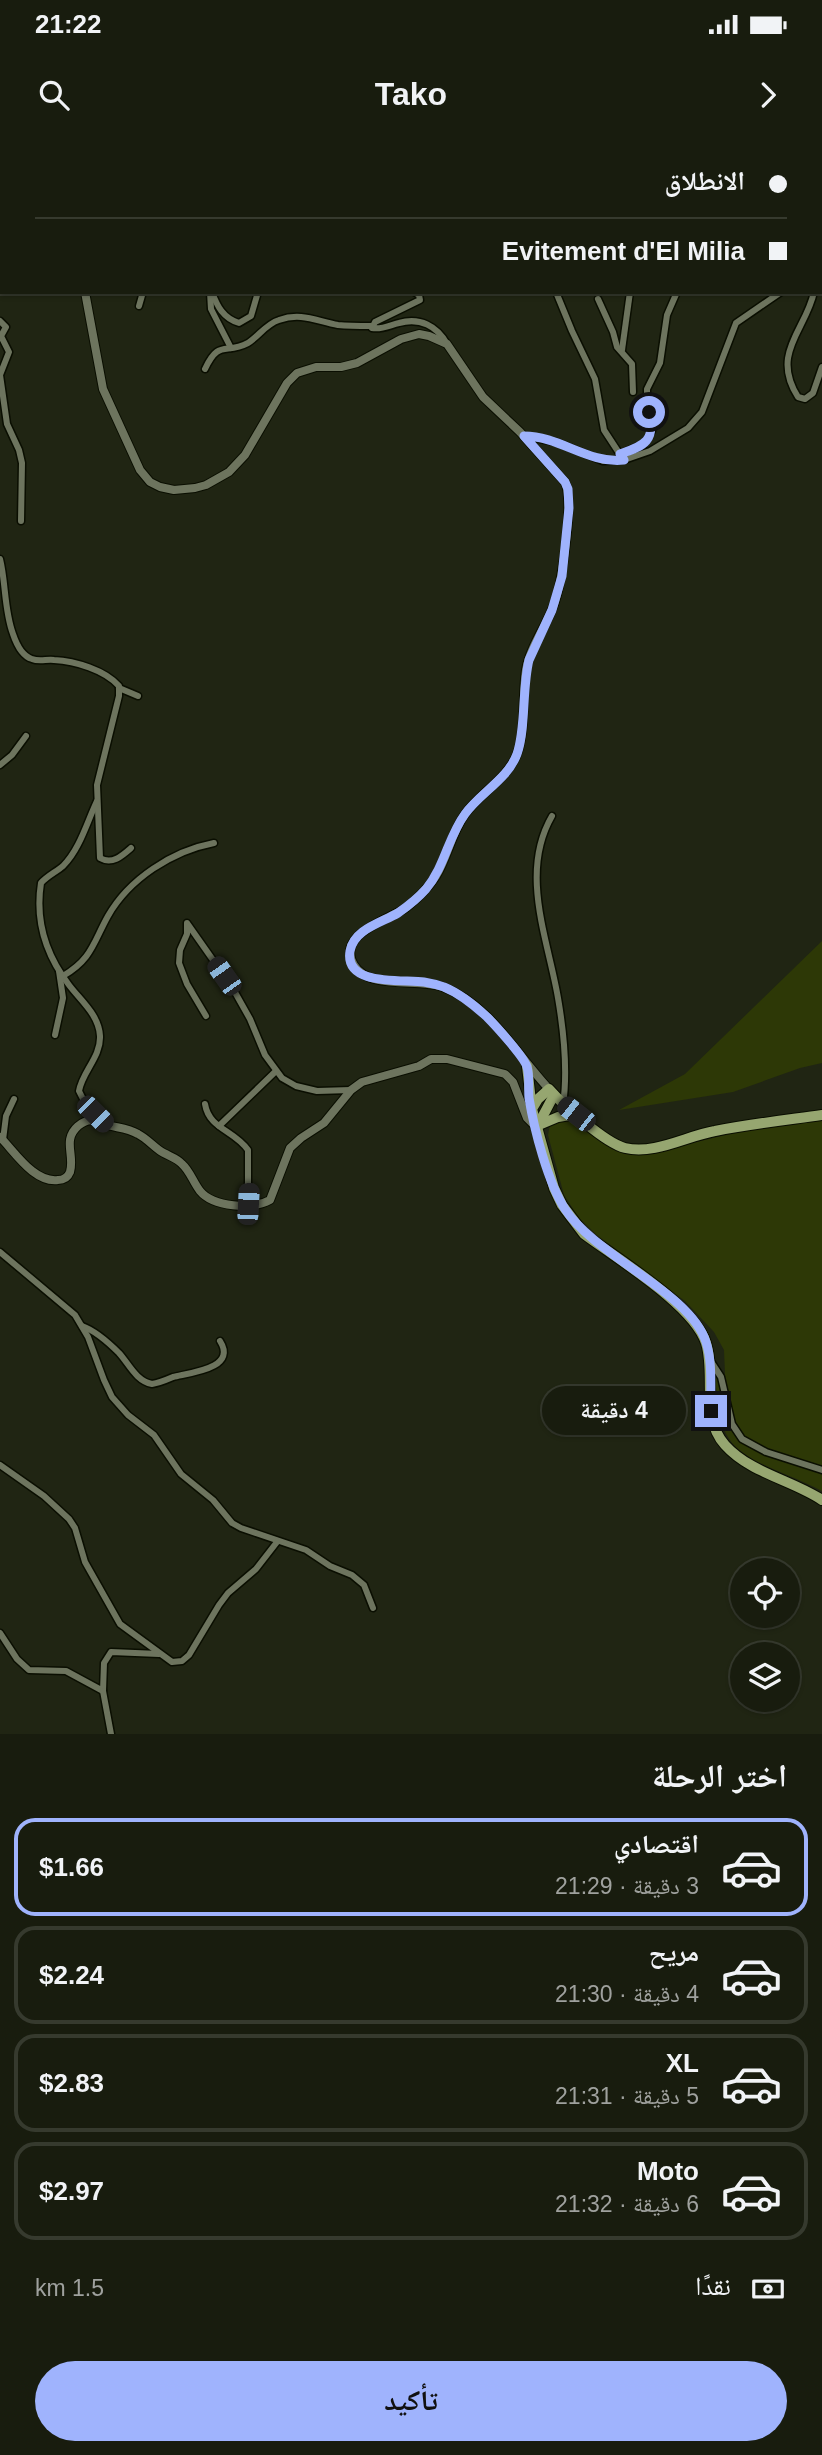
<!DOCTYPE html>
<html lang="ar">
<head>
<meta charset="utf-8">
<style>
	:root { --surface:#181c0e; --page:#25291c; --text:#f1f3f6; --muted:#9fa19e; --line:#363a2e; --accent:#9fb3fd }
	body { margin:0; font-family:Helvetica,"Noto Naskh Arabic",sans-serif; background:var(--page); color:var(--text); direction:rtl; height:100vh; display:flex; flex-direction:column; font-size:26px; white-space:nowrap }
	* { box-sizing:border-box; margin:0 }
	p { font-size:23px; color:var(--muted) }
	.icon { flex:none; width:38px; height:38px; fill:none; stroke:currentColor; stroke-width:2; stroke-linecap:round; stroke-linejoin:round }
	.map { position:relative; height:1594px; overflow:hidden; direction:ltr }
	.sheet { display:flex; flex-direction:column; background:var(--surface); flex:1 }
	.sheet>* { flex:none }
	.top-card { position:absolute; left:0px; top:0px; width:822px; height:154px; box-shadow:0 2px 5px #0004,0 0 0 2px var(--line); direction:rtl; display:grid; align-content:center; height:154px; padding:0 35px; background:var(--surface) }
	.controls { position:absolute; left:730px; top:1418px; display:grid; gap:14px }
	.controls a { display:grid; place-items:center; width:70px; height:70px; border-radius:50%; background:var(--surface); box-shadow:0 2px 5px #0004,0 0 0 2px var(--line); font-size:35px }
	.end { position:absolute; width:32px; height:32px; margin:-16px; border:9px solid #9fb3fd; background:#111; box-shadow:0 0 0 4px #111 }
	.from { border-radius:50% }
	.bubble { position:absolute; height:49px; border-radius:24px; background:var(--surface); box-shadow:0 2px 5px #0004,0 0 0 2px var(--line); font-size:23px; font-weight:700; line-height:49px; text-align:center; direction:rtl }
	.car { position:absolute; width:21px; height:42px; margin:-21px -10px; border-radius:9px; box-shadow:0 0 5px 2px #0007; background:linear-gradient(#222 24%,#8ab4d8 0 40%,#222 0 76%,#8ab4d8 0 86%,#222 0) }
	.top-card b { display:flex; align-items:center; gap:24px; height:66px; font-size:26px }
	.top-card b+b { border-top:2px solid var(--line) }
	.top-card i { width:18px; height:18px; background:var(--text) }
	ul { padding:0; list-style:none }
	li { display:flex; align-items:center; gap:21px; height:98px; margin:0 14px 10px; padding:0 21px; border:4px solid var(--line); border-radius:21px }
	li div { flex:1 }
	li b { display:block; font-size:26px }
	li em { font-style:normal; font-weight:700 }
	li.selected { border-color:var(--accent) }
	li>.icon { width:63px; height:63px; stroke-width:1.5 }
	h2 { padding:0 35px; font-size:32px; line-height:84px }
	.pay { display:flex; align-items:center; gap:18px; height:77px; padding:0 35px; font-size:26px }
	.pay p { margin-inline-start:auto }
	.button { display:flex; gap:14px; margin-top:auto; padding:14px 35px }
	.button a { flex:1; height:80px; border-radius:42px; background:var(--accent); color:#111; font-size:28px; font-weight:700; line-height:80px; text-align:center }
	.status { display:flex; justify-content:space-between; align-items:center; height:49px; padding:0 35px; background:var(--surface); direction:ltr }
	.status svg { height:19px; fill:currentColor }
	header { display:flex; justify-content:space-between; align-items:center; height:91px; padding:0 35px; background:var(--surface); font-size:32px; font-weight:700 }
	.map>svg:first-child { display:block }
</style>
</head>
<body>
<div class="status"><b>21:22</b><svg viewBox="0 0 49 12"><path d="M0 12V9h3v3zM5 12V6h3v6zM10 12V3h3v9zM15 12V0h3v12zM26 1h20v11H26zM47 4h2v5h-2z"/></svg></div>
<header><svg class="icon" aria-label="forward" viewBox="0 0 24 24"><path d="M9 5l7 7-7 7"/></svg>Tako<svg class="icon" aria-label="search" viewBox="0 0 24 24"><circle cx="10" cy="10" r="6"/><path d="M15 15l6 6"/></svg></header>
<div class="map">
<svg width="822" height="1594" viewBox="0 0 822 1594">
	<rect width="100%" height="100%" fill="#202513"/>
	<g fill="#2d3806">
		<polygon points="822,801 822,923 800,928 733,952 619,970 685,934"/>
		<path d="M572,979L580,982L609,1006L655,1012L742,991L822,979V1351C811,1345 799,1340 787,1335C726,1309 720,1301 715,1234H725L724,1210L714,1192L685,1161L597,1095L579,1078L564,1055L548,995L550,984L554,981Z"/>
	</g>
	<g fill="none" stroke-linecap="round" stroke-linejoin="round">
		<g stroke="#0a0e01" stroke-width="9">
			<g id="street">
				<polyline points="154,0 155,2"/>
				<polyline points="384,0 385,2"/>
				<polyline points="439,0 439,2"/>
				<polyline points="585,0 586,2"/>
				<polyline points="112,2 115,0"/>
				<polyline points="196,2 196,0"/>
				<polyline points="249,2 250,0"/>
				<polyline points="301,2 302,0"/>
				<polyline points="0,84 2,87"/>
				<polyline points="210,152 211,169 231,208"/>
				<path d="M212,152C217,166 223,178 239,183L251,176L258,152"/>
				<path d="M414,152L419,155L420,160L375,182L372,188C382,190 390,185 399,183C420,177 437,186 447,204"/>
				<polyline points="556,152 572,191 595,239 604,290 621,316"/>
				<path d="M814,152C806,190 770,213 798,257L805,259L813,253L822,227"/>
				<polyline points="598,159 613,192 617,207 632,224 633,252"/>
				<polyline points="139,166 143,152"/>
				<polyline points="0,181 6,187 1,196 9,212 0,235 7,284 19,310 22,323 21,381"/>
				<polyline points="622,210 630,152"/>
				<path d="M205,229C219,199 225,215 248,203C259,196 266,184 279,180C301,172 316,181 338,185C349,186 360,186 371,186"/>
				<polyline points="524,296 556,302 603,321 624,320 650,311 688,288 702,272 736,183 781,152"/>
				<polyline points="620,314 644,304 652,291 647,265 647,249 660,223 667,175 677,152"/>
				<path d="M0,419C6,443 4,470 13,494C16,503 22,516 32,519C39,522 47,519 54,520C75,521 105,530 119,546V556L97,645L100,718C112,725 122,716 131,708"/>
				<polyline points="119,548 138,556"/>
				<polyline points="0,625 12,615 26,596"/>
				<path d="M97,661C87,682 80,709 63,726C56,732 47,736 41,743C35,781 46,815 69,845C81,861 99,875 100,896C101,917 82,932 79,951L85,963L105,983"/>
				<path d="M552,676C519,733 548,799 558,858C564,893 568,930 563,965"/>
				<path d="M63,836C92,819 93,803 108,776C129,739 172,711 214,703"/>
				<polyline points="206,876 187,844 179,823 180,810 187,794 187,783 232,847 250,879 265,915 282,938 296,946 317,951 351,950"/>
				<polyline points="55,895 63,858 59,831"/>
				<path d="M205,964C209,989 234,990 248,1010V1064"/>
				<polyline points="219,986 276,931"/>
				<polyline points="3,1000 6,976 14,959"/>
				<polyline points="0,1112 75,1175 88,1197 104,1240 112,1257 128,1275 154,1295 181,1334 213,1360 232,1383 241,1388 306,1410 330,1426 352,1435 364,1445 373,1468"/>
				<path d="M82,1186C96,1191 108,1202 119,1213C129,1224 136,1241 152,1244C159,1243 166,1240 173,1237C188,1233 238,1229 220,1201"/>
				<polyline points="710,1220 721,1237 732,1284 742,1299 766,1312 822,1330"/>
				<polyline points="0,1325 44,1356 69,1379 75,1388 85,1422 120,1484 172,1522 182,1521 189,1515 219,1465 228,1453 256,1429 277,1402"/>
				<polyline points="0,1493 17,1519 29,1530 66,1531 103,1551 104,1523 111,1512 159,1514"/>
				<polyline points="103,1551 111,1594"/>
			</g>
		</g>
		<g stroke="#0a0e01" stroke-width="10">
			<g id="secondary">
				<polyline points="0,96 2,95"/>
				<path d="M85,152L103,249L140,330L150,342L160,347L174,350L195,348L206,345L229,332L245,315L287,243L297,233L316,227H341L357,223L401,199L419,194L429,196L447,204L483,257L520,292L565,342C574,362 562,445 553,467C545,488 530,507 526,530C522,556 526,590 517,614C508,638 480,653 465,674C452,692 448,716 436,736C428,748 418,758 407,767C389,780 335,794 354,825C368,850 419,838 443,847C489,864 517,915 549,949"/>
				<path d="M0,997C15,1012 34,1043 58,1040C64,1040 68,1037 70,1032C75,1015 62,1000 78,986C89,977 95,980 107,985C118,988 128,988 138,994C146,998 152,1005 159,1010C167,1016 176,1017 182,1024C190,1031 193,1042 200,1051C213,1067 252,1070 270,1060L290,1008L301,998L324,983L351,950L362,942L419,926L431,919H447L505,934L513,942L527,978L537,988"/>
			</g>
		</g>
		<g stroke="#0a0e01" stroke-width="12">
			<g id="primary">
				<polyline points="527,926 532,970"/>
				<path d="M822,975C786,980 750,984 715,991C686,996 655,1015 625,1008C605,1003 563,965 549,949L538,959L532,969L554,1048L562,1065L584,1094C616,1118 694,1165 706,1203C716,1235 700,1277 725,1305C750,1333 792,1340 822,1360"/>
				<polyline points="539,985 558,977 576,974"/>
				<polyline points="537,987 554,955"/>
			</g>
		</g>
		<use href="#street" stroke="#6d745e" stroke-width="6"/>
		<use href="#secondary" stroke="#6d745e" stroke-width="8"/>
		<use href="#primary" stroke="#96a670" stroke-width="10"/>
	</g>
	<g fill="none" stroke-linecap="round" stroke-linejoin="round">
		<path stroke="#9fb3fd" stroke-width="9" d="M649,272C656,300 645,306 620,314L624,320C588,324 560,296 524,296L565,342L568,349L569,368L562,436L552,470L529,520C522,548 526,589 517,614C508,639 480,653 465,674C448,697 445,726 426,749C418,758 408,766 398,773C381,783 354,789 350,811C344,847 404,839 424,842C430,843 438,845 444,847C461,854 474,865 487,877C495,885 525,918 527,927C530,936 528,948 529,958C534,989 548,1043 565,1069C596,1117 690,1152 706,1202C713,1223 710,1249 711,1271"/>
	</g>
</svg>
<div class="controls">
<a><svg class="icon" aria-label="locate" viewBox="0 0 24 24"><circle cx="12" cy="12" r="6"/><path d="M12 2v4M12 18v4M2 12h4M18 12h4"/></svg></a>
<a><svg class="icon" aria-label="layers" viewBox="0 0 24 24"><path d="M12 4l9 5-9 5-9-5zM3 14l9 5 9-5"/></svg></a>
</div>
<i class="end from" style="left:649px;top:272px"></i>
<i class="end" style="left:711px;top:1271px"></i>
<div class="bubble" style="left:542px;top:1246px;width:144px">4 دقيقة</div>
<i class="car" style="left:224px;top:836px;rotate:325deg"></i>
<i class="car" style="left:95px;top:974px;rotate:135deg"></i>
<i class="car" style="left:576px;top:974px;rotate:308deg"></i>
<i class="car" style="left:248px;top:1064px;rotate:3deg"></i>
<div class="top-card">
<b><i class="from"></i>الانطلاق</b>
<b><i></i>Evitement d'El Milia</b>
</div>
</div>
<section class="sheet">
<h2>اختر الرحلة</h2>
<ul>
<li class="selected"><svg class="icon" aria-label="car" viewBox="0 0 24 24"><path d="M5 17H2v-5l4-1 3-4h7l3 4 3 1v5h-3M9 17h6M6 11h13"/><circle cx="7" cy="17" r="2"/><circle cx="17" cy="17" r="2"/></svg><div><b>اقتصادي</b><p>3 دقيقة · 21:29</p></div><em>$1.66</em></li>
<li><svg class="icon" aria-label="car" viewBox="0 0 24 24"><path d="M5 17H2v-5l4-1 3-4h7l3 4 3 1v5h-3M9 17h6M6 11h13"/><circle cx="7" cy="17" r="2"/><circle cx="17" cy="17" r="2"/></svg><div><b>مريح</b><p>4 دقيقة · 21:30</p></div><em>$2.24</em></li>
<li><svg class="icon" aria-label="car" viewBox="0 0 24 24"><path d="M5 17H2v-5l4-1 3-4h7l3 4 3 1v5h-3M9 17h6M6 11h13"/><circle cx="7" cy="17" r="2"/><circle cx="17" cy="17" r="2"/></svg><div><b>XL</b><p>5 دقيقة · 21:31</p></div><em>$2.83</em></li>
<li><svg class="icon" aria-label="car" viewBox="0 0 24 24"><path d="M5 17H2v-5l4-1 3-4h7l3 4 3 1v5h-3M9 17h6M6 11h13"/><circle cx="7" cy="17" r="2"/><circle cx="17" cy="17" r="2"/></svg><div><b>Moto</b><p>6 دقيقة · 21:32</p></div><em>$2.97</em></li>
</ul>
<div class="pay"><svg class="icon" aria-label="cash" viewBox="0 0 24 24"><path d="M3 7h18v10H3z"/><circle cx="12" cy="12" r="2"/></svg>نقدًا<p>1.5 km</p></div>
<div class="button"><a>تأكيد</a></div>
</section>
</body>
</html>
